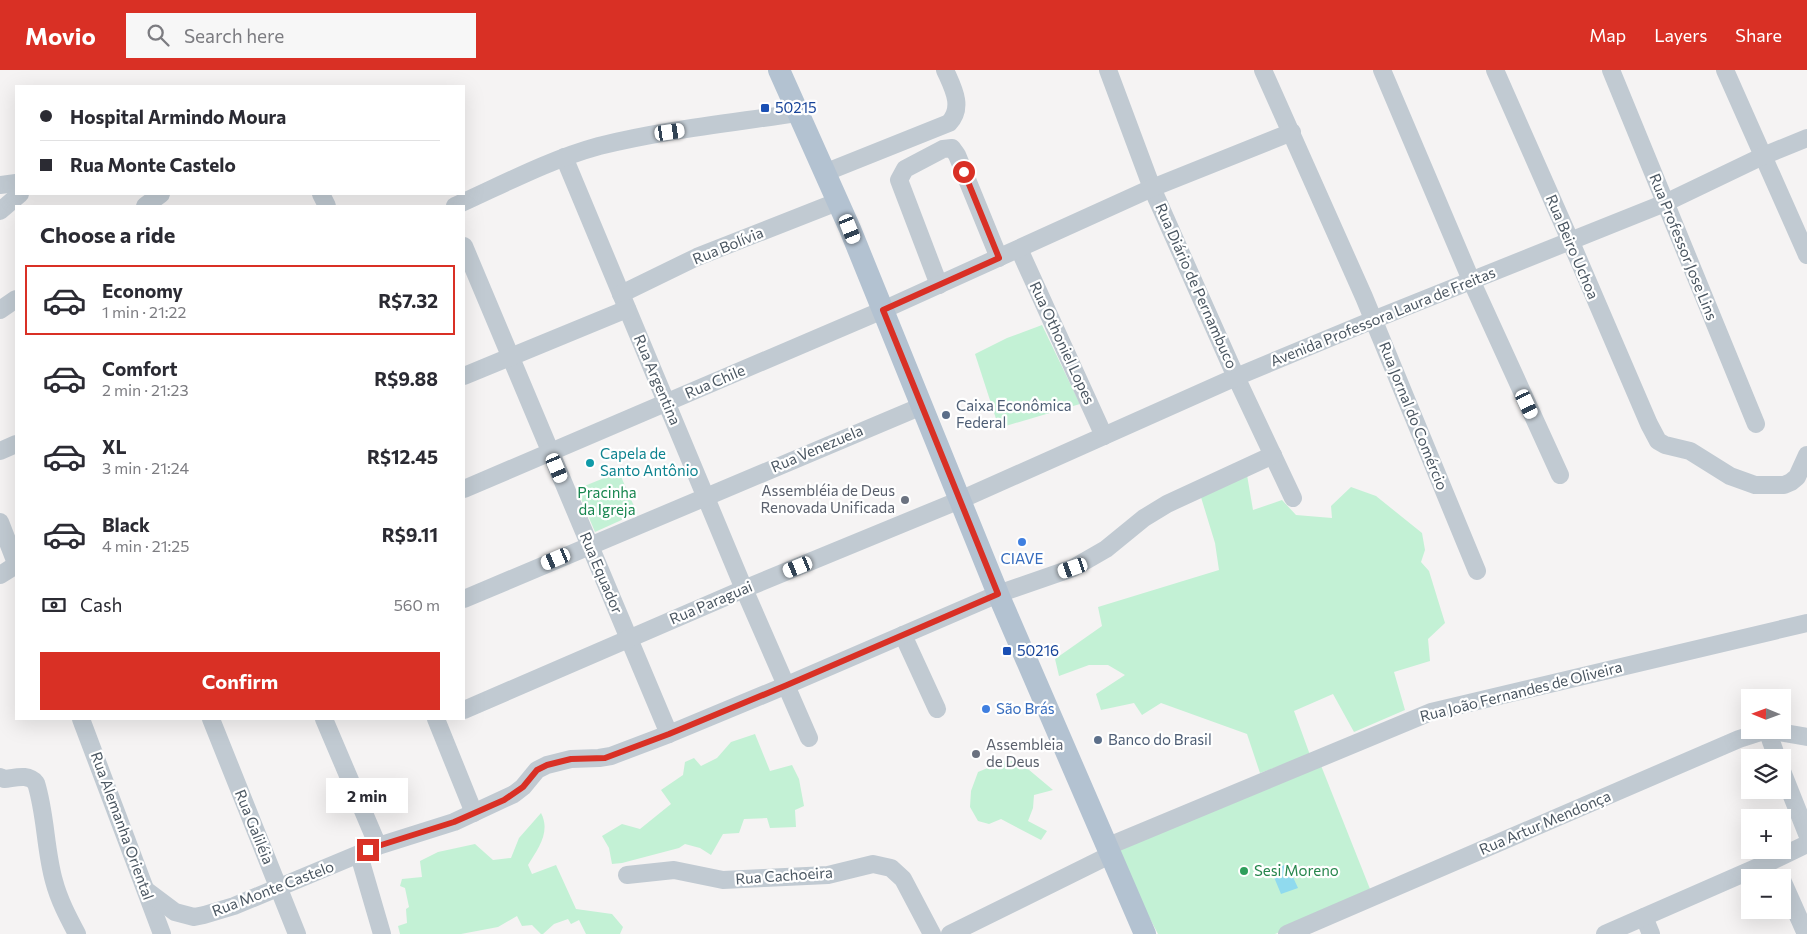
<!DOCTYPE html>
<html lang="en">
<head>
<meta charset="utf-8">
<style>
	:root { --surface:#fff; --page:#f7f7f7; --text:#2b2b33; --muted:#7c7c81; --line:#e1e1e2; --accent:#d93025 }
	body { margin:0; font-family:Commissioner,sans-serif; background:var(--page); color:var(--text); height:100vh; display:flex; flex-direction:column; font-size:19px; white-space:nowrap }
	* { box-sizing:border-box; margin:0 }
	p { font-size:16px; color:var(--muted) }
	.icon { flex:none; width:28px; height:28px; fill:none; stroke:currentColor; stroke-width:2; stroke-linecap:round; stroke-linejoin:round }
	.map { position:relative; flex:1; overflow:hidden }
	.panel { position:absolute; left:15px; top:135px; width:450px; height:515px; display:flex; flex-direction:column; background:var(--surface); border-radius:0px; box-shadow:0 5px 20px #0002 }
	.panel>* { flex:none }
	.hud { position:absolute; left:15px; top:15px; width:450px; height:110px; border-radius:0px; box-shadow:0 5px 20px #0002; display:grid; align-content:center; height:110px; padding:0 25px; background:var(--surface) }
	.needle { width:32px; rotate:271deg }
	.controls { position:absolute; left:1741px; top:619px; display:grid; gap:10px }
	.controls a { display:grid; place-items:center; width:50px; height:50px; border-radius:0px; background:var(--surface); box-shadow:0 5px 20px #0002; font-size:25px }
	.end { position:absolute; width:22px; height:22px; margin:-11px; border:6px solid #d93025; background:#fff; box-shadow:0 0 0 2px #fff }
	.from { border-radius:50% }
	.bubble { position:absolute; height:35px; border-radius:0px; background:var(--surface); box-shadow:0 5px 20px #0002; font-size:16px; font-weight:700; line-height:35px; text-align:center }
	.car { position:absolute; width:15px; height:30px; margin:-15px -8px; border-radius:6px; box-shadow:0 0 4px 1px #0007; background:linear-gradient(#fff 24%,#345 0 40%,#fff 0 76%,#345 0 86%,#fff 0) }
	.hud b { display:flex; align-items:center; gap:18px; height:48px; font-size:19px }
	.hud b+b { border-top:1px solid var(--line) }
	.hud i { width:12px; height:12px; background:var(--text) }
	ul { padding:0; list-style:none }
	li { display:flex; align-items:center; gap:15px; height:70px; margin:0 10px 8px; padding:0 15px; border:2px solid transparent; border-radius:0px }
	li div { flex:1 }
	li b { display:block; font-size:19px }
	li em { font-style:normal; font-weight:700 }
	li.selected { border-color:var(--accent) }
	li>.icon { width:45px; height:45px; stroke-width:1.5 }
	h2 { padding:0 25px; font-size:22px; line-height:60px }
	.pay { display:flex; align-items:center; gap:12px; height:55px; padding:0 25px; font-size:19px }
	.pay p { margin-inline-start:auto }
	.action { display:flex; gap:10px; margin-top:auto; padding:10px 25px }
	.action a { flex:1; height:58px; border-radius:0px; background:var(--accent); color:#fff; font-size:20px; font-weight:700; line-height:58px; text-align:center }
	header { display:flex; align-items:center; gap:30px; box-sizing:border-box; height:70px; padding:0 25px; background:var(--accent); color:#fff }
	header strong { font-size:24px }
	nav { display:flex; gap:28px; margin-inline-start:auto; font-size:18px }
	.search { width:350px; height:45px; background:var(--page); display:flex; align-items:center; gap:12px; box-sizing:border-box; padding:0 18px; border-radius:0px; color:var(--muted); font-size:19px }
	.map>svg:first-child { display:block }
</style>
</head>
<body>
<header>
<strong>Movio</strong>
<div class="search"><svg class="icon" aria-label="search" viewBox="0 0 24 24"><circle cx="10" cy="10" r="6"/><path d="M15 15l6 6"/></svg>Search here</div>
<nav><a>Map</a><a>Layers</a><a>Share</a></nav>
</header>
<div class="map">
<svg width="1807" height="864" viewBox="0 0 1807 864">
	<rect width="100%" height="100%" fill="#f5f3f3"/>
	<g fill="#c3f1d5">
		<polygon points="1042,255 1080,334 999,358 975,284 1007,268"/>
		<polygon points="619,402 637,443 595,462 577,419"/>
		<polygon points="1247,405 1253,440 1282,430 1296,445 1332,448 1331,436 1351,417 1376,426 1422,463 1425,480 1421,492 1429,501 1445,553 1428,569 1430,591 1394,602 1405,640 1354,662 1333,624 1294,641 1310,685 1260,703 1247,664 1161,633 1142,645 1134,633 1101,640 1096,624 1125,605 1108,595 1089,595 1059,606 1055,589 1102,556 1098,537 1219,500 1215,473 1200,424"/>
		<polygon points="755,664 770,701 792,695 799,709 804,736 795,740 796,757 770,758 767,748 744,749 739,763 723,764 711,785 700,778 685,774 679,778 622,793 612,794 609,778 602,766 622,754 640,759 671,734 661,720 683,705 685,692 694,688 701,696 717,688 731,672"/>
		<polygon points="1007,690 1022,694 1053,720 1034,725 1033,738 1028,751 1047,761 1041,770 1001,749 989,754 978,751 970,737 971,721 978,702"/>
		<polygon points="1320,693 1372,824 1275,864 1158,864 1113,778"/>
		<path d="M541,743C551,762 538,779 528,795L532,804L556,795L576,839L612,844L623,857L620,864H586L579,850L571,854L568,849L554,854L543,864H541L532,855L522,856L517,846L498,857L461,864H400L398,856L407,853L406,839L409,837L405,818L400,816L402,809L422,807L420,791L438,782L475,774L493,790L511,788L519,768Z"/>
	</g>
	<polygon fill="#90daee" points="1287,794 1298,818 1281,824 1271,800"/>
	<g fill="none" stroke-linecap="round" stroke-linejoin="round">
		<g stroke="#c1cad2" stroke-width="18">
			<polyline points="1108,0 1152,118 1236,307 1293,428"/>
			<polyline points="1263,0 1364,227 1477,501"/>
			<polyline points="1382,0 1471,210 1560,405"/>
			<polyline points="1495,0 1570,170 1649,354 1658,371 1665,375 1690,381 1730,406 1755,415 1784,415 1791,412 1797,407 1807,385"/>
			<polyline points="1611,0 1756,354"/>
			<polyline points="1725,0 1807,185"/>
			<polyline points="564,87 744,519 809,668"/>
			<path d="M824,103L949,53C964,37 953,18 945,0"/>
			<polyline points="0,115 16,113"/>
			<polyline points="321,124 327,136"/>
			<polyline points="145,136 161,124"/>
			<path d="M455,136C502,115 548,90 599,76C663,60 731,53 797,43"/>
			<polyline points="0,141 20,124"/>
			<polyline points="464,176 669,664"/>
			<polyline points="1019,179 1104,366"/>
			<polyline points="939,215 899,110 905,99 943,79 952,78 957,85 999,188"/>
			<polyline points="621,224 697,187 837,132"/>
			<polyline points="0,240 16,229"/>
			<polyline points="464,306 627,239"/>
			<polyline points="0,381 16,374"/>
			<polyline points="464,419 883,240 1152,118 1292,62"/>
			<polyline points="0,452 16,493"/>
			<polyline points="0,505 16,495"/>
			<polyline points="464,529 922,336"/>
			<polyline points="903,565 937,639"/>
			<polyline points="464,640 744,519 960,430 1236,307 1373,250 1665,133 1763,86 1807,68"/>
			<polyline points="81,649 162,864"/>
			<polyline points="211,649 297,864"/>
			<polyline points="324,649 378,776"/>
			<polyline points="436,649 474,743"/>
			<polyline points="1767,660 1777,688"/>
			<polyline points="1782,701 1807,764"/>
			<path d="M0,707L4,709C15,708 28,703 36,713C46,745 45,779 54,811C59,830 68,847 77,864"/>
			<polyline points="1106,777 1431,642 1807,553"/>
			<polyline points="359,785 382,864"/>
			<polyline points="627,805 674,800 723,810 764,808 828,805 873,794 891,798 903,809 932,864"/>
			<polyline points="1782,810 1806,864"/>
			<polyline points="147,821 175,842 194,847 204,845 234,836 378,776 454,752 514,724 523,717 537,700 547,695 571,689 599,688 611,686 669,664 787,615 998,524 1073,498 1106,479 1144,448 1167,434 1273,385"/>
			<polyline points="1644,847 1651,864"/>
			<polyline points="950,864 1110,785"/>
			<polyline points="1287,864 1739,669 1767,660 1807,667"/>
			<polyline points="1605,864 1774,790 1807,774"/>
		</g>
		<polyline stroke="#b3c2d1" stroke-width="22" points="779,0 850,159 998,524 1145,864"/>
	</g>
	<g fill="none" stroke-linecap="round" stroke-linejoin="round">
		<polyline stroke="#d93025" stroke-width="6" points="368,780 378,776 454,752 504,730 523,717 537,700 547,695 571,689 605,688 669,664 787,615 998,524 883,240 999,188 964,102"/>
	</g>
	<g fill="#1a4fb4" stroke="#fff" stroke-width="2">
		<rect x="760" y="33" width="10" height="10" rx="2.5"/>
		<rect x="1002" y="576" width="10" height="10" rx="2.5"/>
	</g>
	<g fill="#5c6f8a" stroke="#fff" stroke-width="2">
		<circle cx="946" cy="345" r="5"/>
		<circle cx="1098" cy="670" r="5"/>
	</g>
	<circle fill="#0f9aa8" stroke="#fff" stroke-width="2" cx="590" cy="393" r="5"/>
	<g fill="#6b7280" stroke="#fff" stroke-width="2">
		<circle cx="905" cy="430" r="5"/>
		<circle cx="976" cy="684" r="5"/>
	</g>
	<g fill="#3f7fe0" stroke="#fff" stroke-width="2">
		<circle cx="1022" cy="472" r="5"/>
		<circle cx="986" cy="639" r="5"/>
	</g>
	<circle fill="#2e9e5b" stroke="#fff" stroke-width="2" cx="1244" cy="801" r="5"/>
	<g text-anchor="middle" stroke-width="4.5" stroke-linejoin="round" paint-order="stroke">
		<g font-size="15" fill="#164399" stroke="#fff" text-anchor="start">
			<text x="775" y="43">50215</text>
			<text x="1017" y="586">50216</text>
		</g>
		<g font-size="15" fill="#4a5661" stroke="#fff">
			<text transform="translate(728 176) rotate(-22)" y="5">Rua Bolívia</text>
			<text transform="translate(1572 177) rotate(67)" y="5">Rua Beiro Uchoa</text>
			<text transform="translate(1683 177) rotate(68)" y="5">Rua Professor Jose Lins</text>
			<text transform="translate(1196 216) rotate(66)" y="5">Rua Diário de Pernambuco</text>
			<text transform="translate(1383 247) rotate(-22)" y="5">Avenida Professora Laura de Freitas</text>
			<text transform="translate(1062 273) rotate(65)" y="5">Rua Othoniel Lopes</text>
			<text transform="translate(657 310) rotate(67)" y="5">Rua Argentina</text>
			<text transform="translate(715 312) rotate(-23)" y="5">Rua Chile</text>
			<text transform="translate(1413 346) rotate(68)" y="5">Rua Jornal do Comércio</text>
			<text transform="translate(817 379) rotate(-23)" y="5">Rua Venezuela</text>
			<text transform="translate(601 503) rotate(67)" y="5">Rua Equador</text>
			<text transform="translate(711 533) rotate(-23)" y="5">Rua Paraguai</text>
			<text transform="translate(1521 622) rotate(-14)" y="5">Rua João Fernandes de Oliveira</text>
			<text transform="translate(1545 753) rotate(-23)" y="5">Rua Artur Mendonça</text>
			<text transform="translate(122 756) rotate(70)" y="5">Rua Alemanha Oriental</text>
			<text transform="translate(254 757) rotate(68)" y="5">Rua Galiléia</text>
			<text transform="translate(784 806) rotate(-4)" y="5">Rua Cachoeira</text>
			<text transform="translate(273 819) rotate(-21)" y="5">Rua Monte Castelo</text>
		</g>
		<g font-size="15" fill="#4e5e75" stroke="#fff" text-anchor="start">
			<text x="956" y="341">Caixa Econômica<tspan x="956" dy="17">Federal</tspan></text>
			<text x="1108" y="675">Banco do Brasil</text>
		</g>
		<g font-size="15" fill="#0d838f" stroke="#fff" text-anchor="start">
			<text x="600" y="389">Capela de<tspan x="600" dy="17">Santo Antônio</tspan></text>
		</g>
		<g font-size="15" fill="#5b616d" stroke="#fff" text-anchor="end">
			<text x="895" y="426">Assembléia de Deus<tspan x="895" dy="17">Renovada Unificada</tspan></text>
			<text x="986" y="680" text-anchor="start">Assembleia<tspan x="986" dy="17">de Deus</tspan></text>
		</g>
		<g font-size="15" fill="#17864f" stroke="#fff">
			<text x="607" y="428">Pracinha<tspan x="607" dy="17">da Igreja</tspan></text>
		</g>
		<g font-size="15" fill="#366cbe" stroke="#fff">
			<text x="1022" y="494">CIAVE</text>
			<text x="996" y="644" text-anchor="start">São Brás</text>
		</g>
		<g font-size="15" fill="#27864d" stroke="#fff" text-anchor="start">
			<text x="1254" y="806">Sesi Moreno</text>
		</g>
	</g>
</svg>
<div class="controls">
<a><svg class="needle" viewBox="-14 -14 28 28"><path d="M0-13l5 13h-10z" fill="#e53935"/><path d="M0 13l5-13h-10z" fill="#7c7c81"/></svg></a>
<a><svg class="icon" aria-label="layers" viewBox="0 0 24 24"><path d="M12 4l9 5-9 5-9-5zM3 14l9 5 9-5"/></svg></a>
<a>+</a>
<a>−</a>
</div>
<i class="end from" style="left:964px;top:102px"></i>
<i class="end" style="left:368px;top:780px"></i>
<div class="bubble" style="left:326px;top:708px;width:82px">2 min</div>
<i class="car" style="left:670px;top:62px;rotate:82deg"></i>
<i class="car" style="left:850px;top:159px;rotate:158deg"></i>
<i class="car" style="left:1527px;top:334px;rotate:155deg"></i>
<i class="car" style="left:557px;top:398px;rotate:157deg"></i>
<i class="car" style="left:556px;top:489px;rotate:247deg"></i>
<i class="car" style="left:798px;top:497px;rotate:248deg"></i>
<i class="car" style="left:1073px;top:498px;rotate:251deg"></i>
<div class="hud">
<b><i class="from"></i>Hospital Armindo Moura</b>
<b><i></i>Rua Monte Castelo</b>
</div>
<section class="panel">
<h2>Choose a ride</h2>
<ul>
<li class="selected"><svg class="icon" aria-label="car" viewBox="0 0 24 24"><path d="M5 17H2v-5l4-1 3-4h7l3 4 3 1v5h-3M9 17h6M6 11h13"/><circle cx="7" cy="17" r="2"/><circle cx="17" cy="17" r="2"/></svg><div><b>Economy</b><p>1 min · 21:22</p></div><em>R$7.32</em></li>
<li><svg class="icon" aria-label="car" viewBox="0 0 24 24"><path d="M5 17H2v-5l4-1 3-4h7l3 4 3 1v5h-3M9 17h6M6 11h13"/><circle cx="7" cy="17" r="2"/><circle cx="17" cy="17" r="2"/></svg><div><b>Comfort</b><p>2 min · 21:23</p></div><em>R$9.88</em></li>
<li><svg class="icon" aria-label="car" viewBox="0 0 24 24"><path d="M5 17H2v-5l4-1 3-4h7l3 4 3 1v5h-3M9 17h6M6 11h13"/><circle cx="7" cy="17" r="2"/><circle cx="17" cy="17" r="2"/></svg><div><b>XL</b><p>3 min · 21:24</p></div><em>R$12.45</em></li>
<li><svg class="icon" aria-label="car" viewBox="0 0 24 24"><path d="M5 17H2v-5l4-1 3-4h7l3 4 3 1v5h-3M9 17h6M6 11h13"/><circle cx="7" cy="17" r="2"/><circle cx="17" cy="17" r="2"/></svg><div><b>Black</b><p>4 min · 21:25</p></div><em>R$9.11</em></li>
</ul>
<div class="pay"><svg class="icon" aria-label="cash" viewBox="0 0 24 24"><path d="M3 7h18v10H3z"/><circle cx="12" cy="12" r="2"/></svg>Cash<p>560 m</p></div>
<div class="action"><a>Confirm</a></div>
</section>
</div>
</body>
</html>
